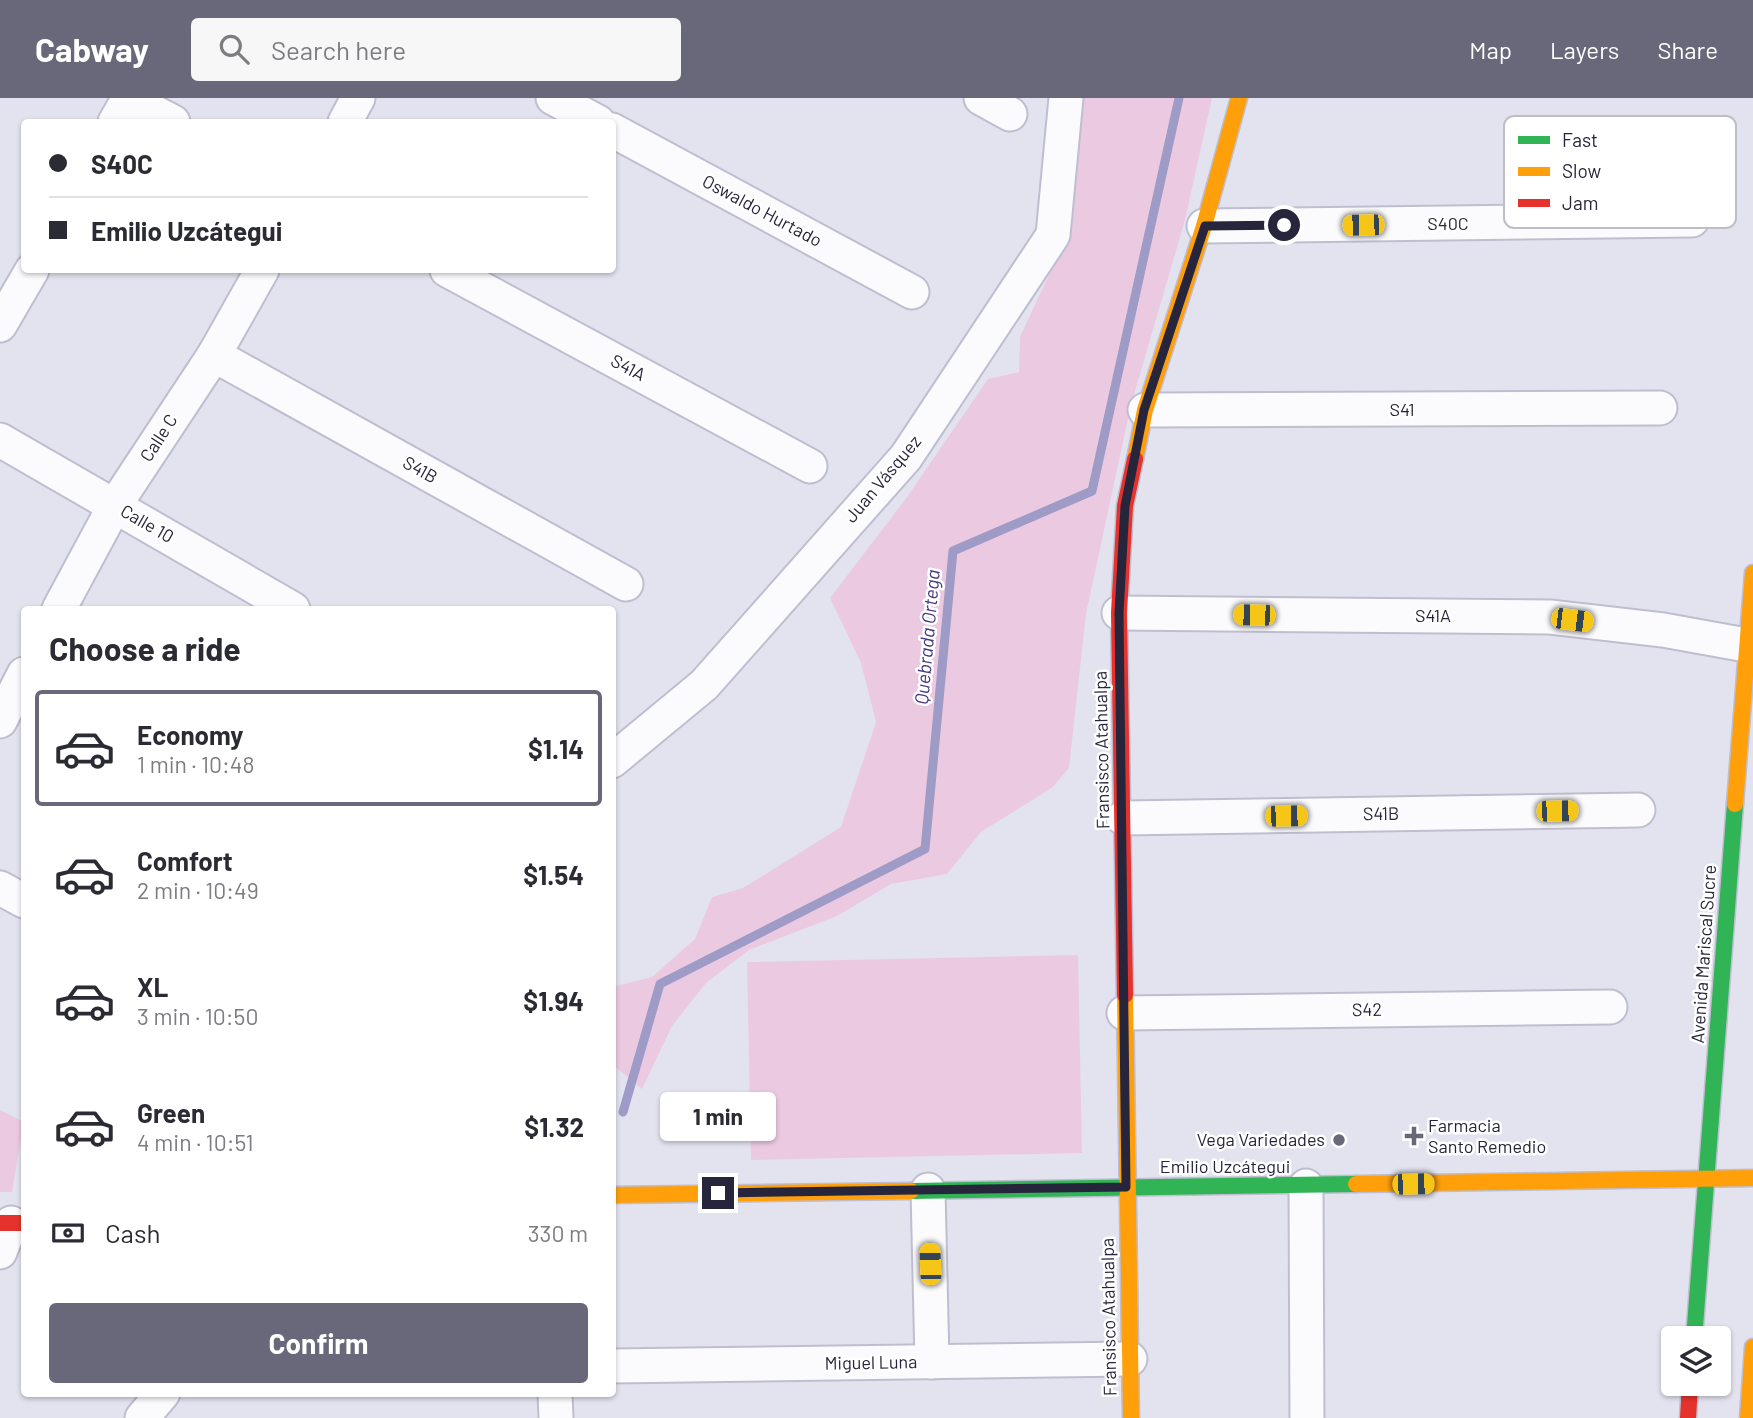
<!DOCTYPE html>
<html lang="en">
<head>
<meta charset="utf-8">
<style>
	:root { --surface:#fff; --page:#f7f7f7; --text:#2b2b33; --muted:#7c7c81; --line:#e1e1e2; --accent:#69687b }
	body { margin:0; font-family:Barlow,sans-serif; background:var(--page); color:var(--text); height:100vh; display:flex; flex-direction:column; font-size:26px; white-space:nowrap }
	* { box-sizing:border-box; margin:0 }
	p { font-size:23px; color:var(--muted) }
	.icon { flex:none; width:38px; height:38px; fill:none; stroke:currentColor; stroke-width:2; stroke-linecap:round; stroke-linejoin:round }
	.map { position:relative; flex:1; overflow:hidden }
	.side { position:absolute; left:21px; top:508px; width:595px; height:791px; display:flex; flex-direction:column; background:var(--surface); border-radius:7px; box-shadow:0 2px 5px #0004 }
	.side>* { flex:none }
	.hud { position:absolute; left:21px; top:21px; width:595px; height:154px; border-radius:7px; box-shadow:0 2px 5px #0004; display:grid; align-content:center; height:154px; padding:0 28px; background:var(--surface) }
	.fabs { position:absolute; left:1661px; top:1228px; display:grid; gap:14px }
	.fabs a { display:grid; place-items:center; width:70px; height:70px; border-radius:7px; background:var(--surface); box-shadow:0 2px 5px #0004; font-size:35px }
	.end { position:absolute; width:32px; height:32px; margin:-16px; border:9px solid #27253c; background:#fff; box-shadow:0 0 0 4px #fff }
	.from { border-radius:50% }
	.bubble { position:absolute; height:49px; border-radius:7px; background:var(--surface); box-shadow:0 2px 5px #0004; font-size:23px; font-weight:700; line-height:49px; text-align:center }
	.car { position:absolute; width:21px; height:42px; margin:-21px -10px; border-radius:9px; box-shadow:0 0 5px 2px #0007; background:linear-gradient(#f5c518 24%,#345 0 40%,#f5c518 0 76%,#345 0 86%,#f5c518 0) }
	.hud b { display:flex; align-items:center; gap:24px; height:66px; font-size:26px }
	.hud b+b { border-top:2px solid var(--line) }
	.hud i { width:18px; height:18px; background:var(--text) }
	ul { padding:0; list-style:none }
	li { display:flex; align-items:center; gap:21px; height:116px; margin:0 14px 10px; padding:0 14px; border:4px solid transparent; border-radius:7px }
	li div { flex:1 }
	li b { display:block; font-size:26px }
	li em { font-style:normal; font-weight:700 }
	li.active { border-color:var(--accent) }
	li>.icon { width:63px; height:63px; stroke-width:1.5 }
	h2 { padding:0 28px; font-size:32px; line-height:84px }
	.pay { display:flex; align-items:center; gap:18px; height:77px; padding:0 28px; font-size:26px }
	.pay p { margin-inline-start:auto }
	.cta { display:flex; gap:14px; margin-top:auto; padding:14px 28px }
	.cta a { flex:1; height:80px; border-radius:7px; background:var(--accent); color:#fff; font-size:28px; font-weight:700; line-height:80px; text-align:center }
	header { display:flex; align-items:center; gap:42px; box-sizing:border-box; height:98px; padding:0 35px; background:var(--accent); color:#fff }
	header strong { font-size:33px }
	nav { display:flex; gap:38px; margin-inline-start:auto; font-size:24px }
	.search { width:490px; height:63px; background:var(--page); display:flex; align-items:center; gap:18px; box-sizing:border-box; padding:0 24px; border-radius:7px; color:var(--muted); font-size:26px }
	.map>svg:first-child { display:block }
</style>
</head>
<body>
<header>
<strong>Cabway</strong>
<div class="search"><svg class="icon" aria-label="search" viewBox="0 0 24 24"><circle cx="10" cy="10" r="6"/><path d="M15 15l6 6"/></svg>Search here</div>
<nav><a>Map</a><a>Layers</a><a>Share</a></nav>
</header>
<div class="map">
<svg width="1753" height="1320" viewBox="0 0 1753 1320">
	<rect width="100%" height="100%" fill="#e3e3f0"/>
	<g fill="#ebcae1">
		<polygon points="1081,0 1212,0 1185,122 1131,307 1086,516 1069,670 1053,689 981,734 947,776 891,786 837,818 749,852 706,885 672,928 642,991 613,967 612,889 652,879 695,841 712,799 743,790 841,729 876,624 861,565 830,500 907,399 988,281 1019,274 1020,239 1067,138"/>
		<polygon points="1078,857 1082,1055 751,1062 747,864"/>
		<polygon points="0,1012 24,1024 12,1094 0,1094"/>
	</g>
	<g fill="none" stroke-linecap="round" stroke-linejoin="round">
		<polyline stroke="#9e9bc7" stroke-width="9" points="623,1014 660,886 925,751 953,453 1092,393 1179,0"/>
		<g stroke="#bfbed0" stroke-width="37">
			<g id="street">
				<polyline points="127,0 173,24"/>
				<polyline points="553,0 598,24"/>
				<polyline points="981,0 1010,16"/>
				<polyline points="115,24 129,0"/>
				<polyline points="345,24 358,0"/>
				<polyline points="612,32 912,194"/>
				<polyline points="1204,128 1692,122"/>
				<polyline points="447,172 810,368"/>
				<polyline points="0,227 32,172"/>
				<polyline points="214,257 626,486"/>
				<polyline points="1145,312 1660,310"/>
				<polyline points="0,342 293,511"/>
				<polyline points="59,511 115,407 214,257 262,172"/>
				<polyline points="1119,515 1550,519 1663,532 1746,547"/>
				<polyline points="0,623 24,576"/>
				<polyline points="612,663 704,587 906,359 1053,137 1066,0"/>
				<polyline points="1123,720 1638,712"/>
				<polyline points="0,790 24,803"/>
				<polyline points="1124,915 1610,909"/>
				<polyline points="1306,1088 1307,1320"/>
				<polyline points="928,1092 932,1264"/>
				<polyline points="0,1154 11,1125"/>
				<polyline points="612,1268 1130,1261"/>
				<polyline points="555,1295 556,1320"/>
				<polyline points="142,1320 163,1295"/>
			</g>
		</g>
		<g stroke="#bfbed0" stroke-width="19">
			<g id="fast">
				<polyline points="911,1093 1356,1086"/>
				<polyline points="1694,1241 1735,706"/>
			</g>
		</g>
		<g stroke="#bfbed0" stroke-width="19">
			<g id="slow">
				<polyline points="1135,361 1145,312 1204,128 1239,0"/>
				<polyline points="1735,706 1753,475"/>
				<polyline points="1125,897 1131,1320"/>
				<polyline points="1356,1086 1753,1080"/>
				<polyline points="612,1097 911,1093"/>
				<polyline points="1748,1320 1753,1249"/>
			</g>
		</g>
		<g stroke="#bfbed0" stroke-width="19">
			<g id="jam">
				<polyline points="1125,897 1119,515 1125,408 1135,361"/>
				<polyline points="0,1125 24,1125"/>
				<polyline points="1688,1320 1690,1286"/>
			</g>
		</g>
		<use href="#street" stroke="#fbfbfd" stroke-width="33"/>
		<use href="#fast" stroke="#30b455" stroke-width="16"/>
		<use href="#slow" stroke="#ff9f0a" stroke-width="16"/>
		<use href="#jam" stroke="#e5322d" stroke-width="16"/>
	</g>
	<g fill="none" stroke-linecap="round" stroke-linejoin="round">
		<polyline stroke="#27253c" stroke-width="9" points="718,1095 1126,1089 1119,515 1125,408 1144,312 1205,128 1284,127"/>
	</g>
	<g fill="#69687b" stroke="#fff" stroke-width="2.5">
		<path d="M1410.5 1027.5h7v7h7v7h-7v7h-7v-7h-7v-7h7z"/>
		<circle cx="1339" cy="1042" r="7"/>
	</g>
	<g text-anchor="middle" stroke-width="5" stroke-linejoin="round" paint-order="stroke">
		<g font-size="18" fill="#27253c" stroke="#fff">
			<text transform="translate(762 113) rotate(28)" y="6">Oswaldo Hurtado</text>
			<text x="1448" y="132">S40C</text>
			<text transform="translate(628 270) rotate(28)" y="6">S41A</text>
			<text x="1402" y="318">S41</text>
			<text transform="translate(159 340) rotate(-57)" y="6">Calle C</text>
			<text transform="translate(420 372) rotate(29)" y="6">S41B</text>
			<text transform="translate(883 381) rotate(-50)" y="6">Juan Vásquez</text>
			<text transform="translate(147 426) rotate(30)" y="6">Calle 10</text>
			<text x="1433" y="524">S41A</text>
			<text transform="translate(1102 652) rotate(-91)" y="6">Fransisco Atahualpa</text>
			<text transform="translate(1381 716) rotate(-1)" y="6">S41B</text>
			<text transform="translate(1704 856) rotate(-86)" y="6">Avenida Mariscal Sucre</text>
			<text transform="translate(1367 912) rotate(-1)" y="6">S42</text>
			<text x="1225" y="1075">Emilio Uzcátegui</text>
			<text transform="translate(1109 1219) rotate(-91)" y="6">Fransisco Atahualpa</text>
			<text transform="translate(871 1265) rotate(-1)" y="6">Miguel Luna</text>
		</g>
		<g font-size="18" fill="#27253c" stroke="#fff" text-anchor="start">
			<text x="1428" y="1034">Farmacia<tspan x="1428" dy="21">Santo Remedio</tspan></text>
			<text x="1325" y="1048" text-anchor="end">Vega Variedades</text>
		</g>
		<g font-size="19" font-style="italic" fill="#443980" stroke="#fff">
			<text transform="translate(927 539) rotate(-85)" y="7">Quebrada Ortega</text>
		</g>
	</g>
	<rect x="1504" y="18" width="232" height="112" rx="10" fill="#fff" stroke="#bebec4" stroke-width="2"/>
	<rect x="1518" y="38" width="32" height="8" fill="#30b455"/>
	<rect x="1518" y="69" width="32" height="9" fill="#ff9f0a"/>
	<rect x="1518" y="101" width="32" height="8" fill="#e5322d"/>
	<g font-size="19" fill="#27253c">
		<text x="1562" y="49">Fast</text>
		<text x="1562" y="80">Slow</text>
		<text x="1562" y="112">Jam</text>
	</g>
</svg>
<div class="fabs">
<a><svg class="icon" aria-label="layers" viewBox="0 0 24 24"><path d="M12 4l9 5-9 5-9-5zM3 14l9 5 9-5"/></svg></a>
</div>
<i class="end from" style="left:1284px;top:127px"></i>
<i class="end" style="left:718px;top:1095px"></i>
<div class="bubble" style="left:660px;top:994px;width:116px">1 min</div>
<i class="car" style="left:1363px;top:127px;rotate:269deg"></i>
<i class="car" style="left:1254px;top:517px;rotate:271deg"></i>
<i class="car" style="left:1572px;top:522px;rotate:97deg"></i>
<i class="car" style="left:1557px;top:713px;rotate:89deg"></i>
<i class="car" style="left:1286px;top:718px;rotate:89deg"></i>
<i class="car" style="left:1413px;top:1086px;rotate:89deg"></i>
<i class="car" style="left:930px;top:1166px;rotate:358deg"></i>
<div class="hud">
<b><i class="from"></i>S40C</b>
<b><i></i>Emilio Uzcátegui</b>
</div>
<section class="side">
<h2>Choose a ride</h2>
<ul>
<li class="active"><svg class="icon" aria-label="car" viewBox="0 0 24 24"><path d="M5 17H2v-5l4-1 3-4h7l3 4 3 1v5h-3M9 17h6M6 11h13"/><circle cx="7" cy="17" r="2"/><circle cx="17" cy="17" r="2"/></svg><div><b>Economy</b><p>1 min · 10:48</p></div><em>$1.14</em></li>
<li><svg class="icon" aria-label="car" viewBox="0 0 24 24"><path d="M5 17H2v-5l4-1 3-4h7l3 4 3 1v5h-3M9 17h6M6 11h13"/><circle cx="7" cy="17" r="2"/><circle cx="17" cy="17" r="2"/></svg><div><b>Comfort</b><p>2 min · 10:49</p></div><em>$1.54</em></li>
<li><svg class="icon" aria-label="car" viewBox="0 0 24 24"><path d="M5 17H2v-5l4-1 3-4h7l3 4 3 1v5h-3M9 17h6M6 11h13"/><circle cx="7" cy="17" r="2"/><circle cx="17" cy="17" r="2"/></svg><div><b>XL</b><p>3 min · 10:50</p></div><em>$1.94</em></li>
<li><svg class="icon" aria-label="car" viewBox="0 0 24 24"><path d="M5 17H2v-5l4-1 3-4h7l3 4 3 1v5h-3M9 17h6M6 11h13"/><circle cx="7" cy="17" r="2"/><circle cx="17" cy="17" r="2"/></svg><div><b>Green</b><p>4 min · 10:51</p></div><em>$1.32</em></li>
</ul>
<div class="pay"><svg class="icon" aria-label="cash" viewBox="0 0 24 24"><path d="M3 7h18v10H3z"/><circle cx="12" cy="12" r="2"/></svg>Cash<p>330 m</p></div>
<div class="cta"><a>Confirm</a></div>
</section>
</div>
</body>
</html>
